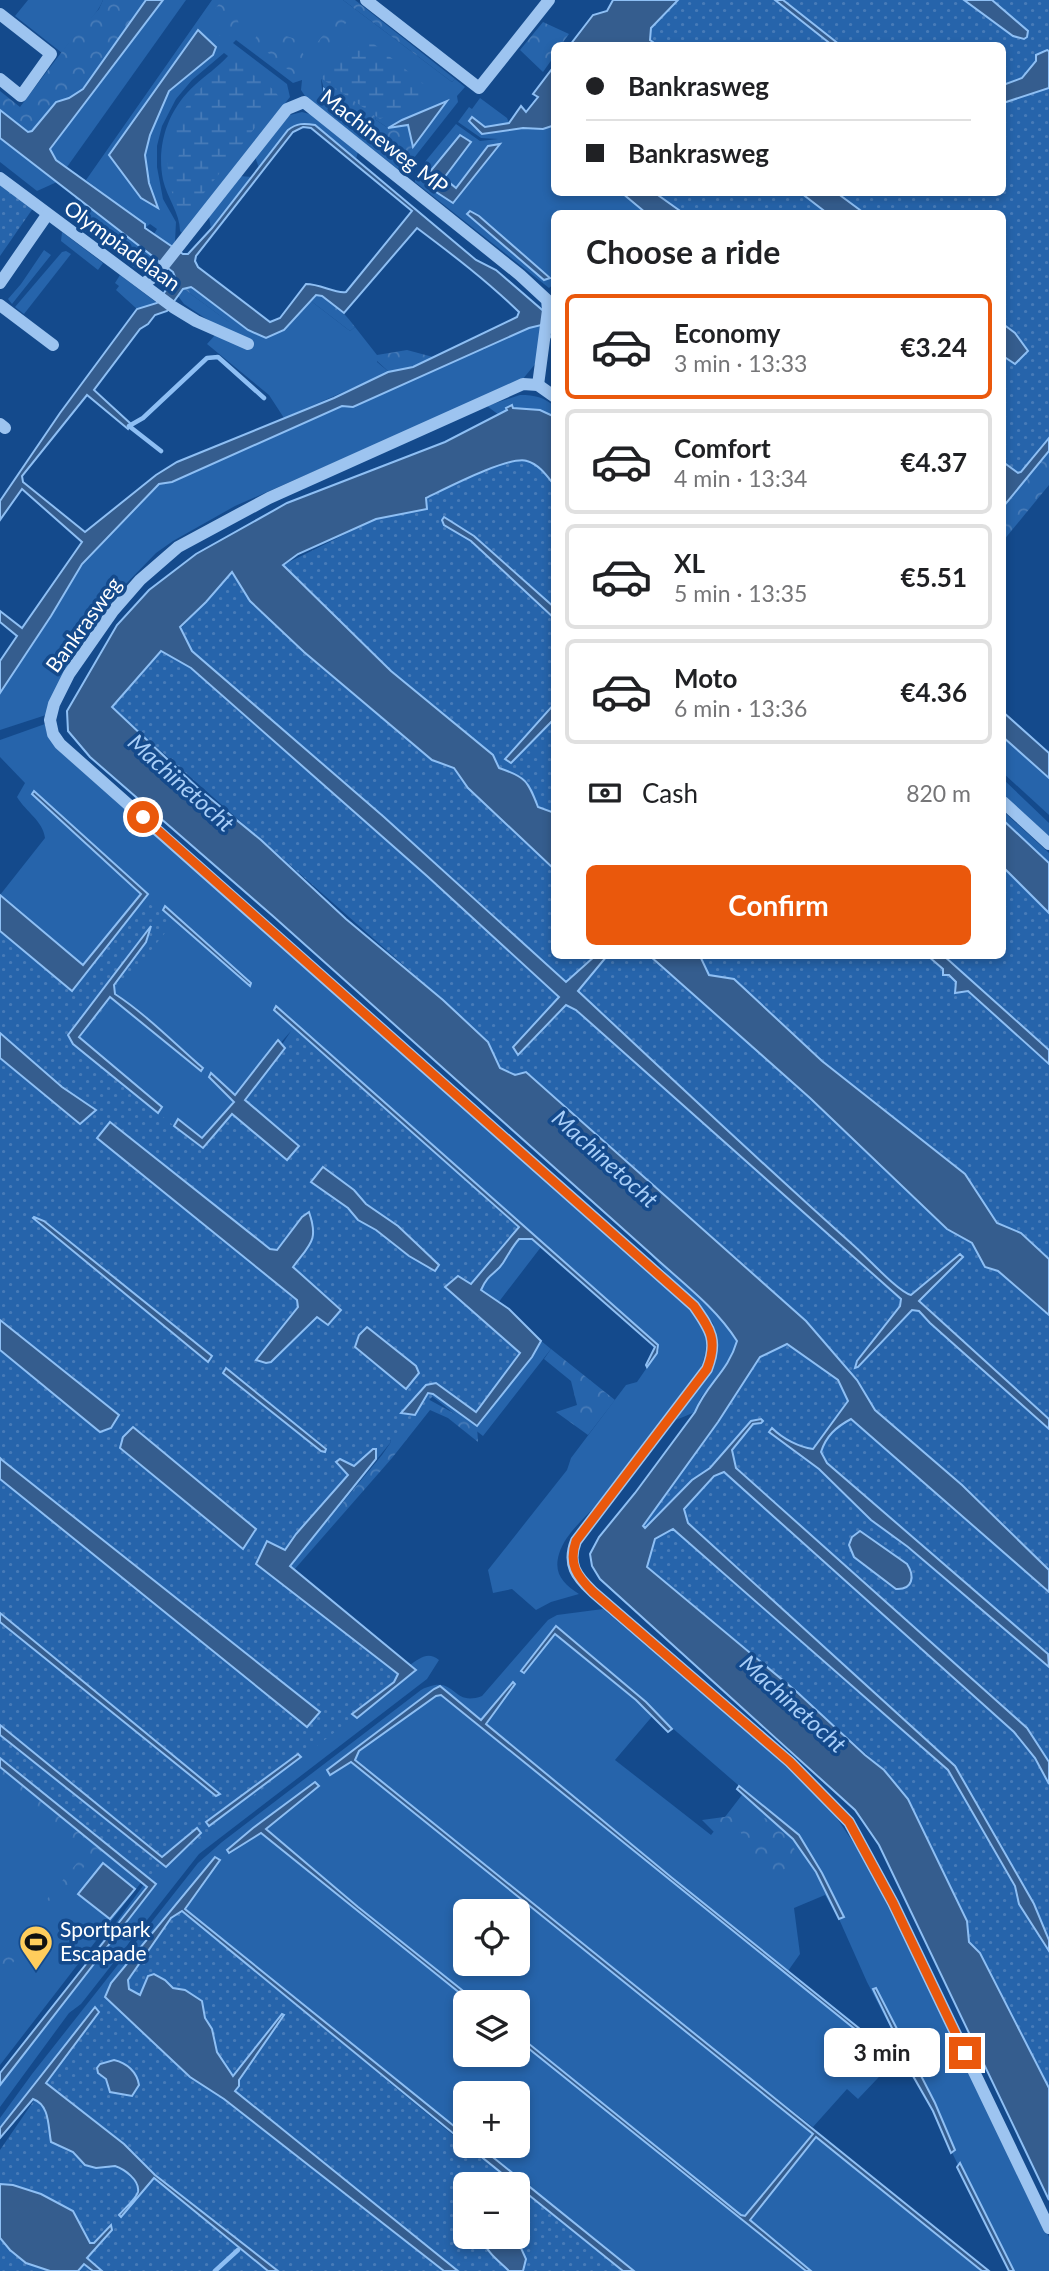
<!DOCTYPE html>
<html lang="en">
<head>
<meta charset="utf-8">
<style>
	:root { --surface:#fff; --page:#f2f2f2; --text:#202124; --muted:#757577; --line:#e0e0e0; --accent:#ea580c }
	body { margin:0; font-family:Lato,sans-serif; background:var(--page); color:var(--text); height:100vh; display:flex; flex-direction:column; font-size:26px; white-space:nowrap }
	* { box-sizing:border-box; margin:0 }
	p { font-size:23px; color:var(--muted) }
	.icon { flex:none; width:38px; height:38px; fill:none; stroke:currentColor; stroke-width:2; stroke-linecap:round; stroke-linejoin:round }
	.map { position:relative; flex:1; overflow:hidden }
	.sheet { position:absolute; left:551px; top:210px; width:455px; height:749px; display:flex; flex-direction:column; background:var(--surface); border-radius:10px; box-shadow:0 4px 10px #0003 }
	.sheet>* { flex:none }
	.guide { position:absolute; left:551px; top:42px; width:455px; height:154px; border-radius:10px; box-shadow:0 4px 10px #0003; display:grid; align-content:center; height:154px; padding:0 35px; background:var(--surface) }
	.buttons { position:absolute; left:453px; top:1899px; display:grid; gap:14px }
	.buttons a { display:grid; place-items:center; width:77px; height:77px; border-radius:10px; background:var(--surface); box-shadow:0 4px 10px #0003; font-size:35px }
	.end { position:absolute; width:32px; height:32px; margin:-16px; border:9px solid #ea580c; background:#fff; box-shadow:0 0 0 4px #fff }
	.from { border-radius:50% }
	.bubble { position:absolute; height:49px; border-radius:10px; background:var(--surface); box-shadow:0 4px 10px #0003; font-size:23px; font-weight:700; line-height:49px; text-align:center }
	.guide b { display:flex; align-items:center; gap:24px; height:66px; font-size:26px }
	.guide b+b { border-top:2px solid var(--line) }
	.guide i { width:18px; height:18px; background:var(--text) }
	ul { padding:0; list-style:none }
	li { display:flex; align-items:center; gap:21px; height:105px; margin:0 14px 10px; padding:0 21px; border:4px solid var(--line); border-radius:10px }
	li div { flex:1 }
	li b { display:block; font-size:26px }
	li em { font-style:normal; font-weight:700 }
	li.current { border-color:var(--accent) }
	li>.icon { width:63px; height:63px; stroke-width:1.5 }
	h2 { padding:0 35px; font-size:32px; line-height:84px }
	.pay { display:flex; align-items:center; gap:18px; height:77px; padding:0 35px; font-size:26px }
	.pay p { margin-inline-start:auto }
	.button { display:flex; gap:14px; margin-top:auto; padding:14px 35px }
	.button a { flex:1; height:80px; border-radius:10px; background:var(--accent); color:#fff; font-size:28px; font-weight:700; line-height:80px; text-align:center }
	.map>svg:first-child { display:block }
</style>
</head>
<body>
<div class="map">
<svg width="1049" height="2271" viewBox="0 0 1049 2271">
	<defs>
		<pattern id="forest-crowns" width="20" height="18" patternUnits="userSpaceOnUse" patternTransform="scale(1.75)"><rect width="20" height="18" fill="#2664ab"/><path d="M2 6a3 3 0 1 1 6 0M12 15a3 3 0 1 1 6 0" fill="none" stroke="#477bb8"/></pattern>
		<pattern id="wetland-marsh" width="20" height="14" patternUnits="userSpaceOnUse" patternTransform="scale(1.75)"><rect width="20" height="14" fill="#2664ab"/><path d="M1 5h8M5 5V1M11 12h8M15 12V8" fill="none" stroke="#477bb8"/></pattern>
		<pattern id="park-dots" width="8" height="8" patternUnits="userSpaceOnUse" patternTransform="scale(1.75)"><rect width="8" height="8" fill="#2664ab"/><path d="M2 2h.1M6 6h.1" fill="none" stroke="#477bb8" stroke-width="1.8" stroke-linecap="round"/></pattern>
	</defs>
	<rect width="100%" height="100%" fill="#144a8c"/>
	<g fill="#2664ab" fill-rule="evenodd">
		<path d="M28,0H103C95,20 74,34 62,53L15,16Z"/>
		<polygon points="163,0 186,0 67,167 56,160 50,149"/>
		<path d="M212,0H343L452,82L455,79L465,87L457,96L458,102L410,163L378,137L371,139L407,166L399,170L305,96L301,90L302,80L293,83L236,40L233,43L287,84L290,97L183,234L180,231C180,213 167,198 163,180C156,145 168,109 195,85C206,75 218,67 228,56L224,53L192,80L176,99L162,126L157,146V167L163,199L176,222L175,242L172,246L154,234L157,229L150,224L145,228L144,224L86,180ZM198,31L213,55L169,91L150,135L145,155L149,183L157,208L109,155ZM321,79L368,96L376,120L388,128L402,120L446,102L413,147L405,154L363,125L359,127L323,101Z"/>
		<path d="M480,98L507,118L509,123L485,127L482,134L523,128L543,129L555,125V192L801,193L827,213L555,214V283L549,288L415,182V174L456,124L480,141L498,139L481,138L458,122L469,107L472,109ZM471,143L443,178L456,188L488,146L467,186L456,201L424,179Z"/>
		<path d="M302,112L313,115L358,152L356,159C300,113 304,110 259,168L255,157L290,115Z"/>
		<polygon points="0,138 57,182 37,191 0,162"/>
		<polygon points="240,176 252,177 211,229 209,217"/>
		<polygon points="76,195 160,262 146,270 136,269 85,231 77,220 81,214 74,209"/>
		<polygon points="62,232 103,263 98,270 61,241"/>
		<polygon points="44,250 51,255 12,304 8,299 21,284"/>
		<polygon points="66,251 71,254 24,314 15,307 62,252"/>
		<polygon points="120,275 157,303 137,309 116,290 119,286 115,283"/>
		<polygon points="184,289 229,322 234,319 248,330 266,338 311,301 350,331 355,327 377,355 377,362 389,372 284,418 269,395 207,344 216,334 226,332 184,304 178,296"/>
		<polygon points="541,325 536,363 522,380 235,506 173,541 156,553 121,589 74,655 54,692 46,715 0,730 0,693 51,616 82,564 159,484 172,482 343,406 353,407 482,348 484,350 486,346 529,328"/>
		<path d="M520,395C535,395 544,397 555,407V417C536,408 517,405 499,415L487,406Z"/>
		<path d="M45,724L47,734L56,748L679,1297C705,1329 714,1332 699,1374C668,1414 639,1456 606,1495C591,1513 566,1531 559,1554C553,1574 564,1584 579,1594L551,1602L536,1610L512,1589L493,1593L488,1570L567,1470L571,1458L626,1385L637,1382L659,1350L657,1344L511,1215L519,1227V1239H531L541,1247L498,1303L509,1309L529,1331L551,1349L483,1436L420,1387L385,1433L391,1442L377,1459L376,1449H373L353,1467L340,1459L336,1462L341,1469L349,1475L341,1484L330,1475L285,1527L296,1534L285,1551L267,1542L256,1564L289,1589L285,1604L276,1600L294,1634L277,1639C266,1618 255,1593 240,1574C206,1529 155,1496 111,1462L70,1493L169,1571L217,1605L324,1694L347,1709L329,1728L399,1675L394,1682L353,1714L357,1718L416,1671L410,1665C420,1658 428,1651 439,1660L427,1679L199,1854L81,2004L69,2013L0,2107V2080L148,1879L0,1758V1622L216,1796L220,1794L0,1613V1350L100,1432L111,1428L118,1415L0,1320V1193L17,1207L23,1204L0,1186V1126L14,1120L0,1099V1058L79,1124L95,1110L62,1087L0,1033V931L72,990L89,970L0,895L45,838C43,821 26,812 17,797L25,783L0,757V740ZM165,906L251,983L250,986L164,910ZM106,986L140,1011L193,1058L199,1069L110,997L78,1037L162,1107L158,1112L73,1044L68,1035ZM291,1031L245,1100L298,1146L287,1160L232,1113L203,1148L174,1126L179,1120L202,1139L234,1101L209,1077L211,1073L235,1095ZM110,1122L293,1267L341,1309L328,1325L318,1317L271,1362L266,1363L257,1360V1357L298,1307L297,1300L98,1138ZM101,1159L281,1305L240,1356H212L208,1362L33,1219L34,1217L44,1221L62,1194ZM59,1260L193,1368V1369L124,1402L23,1319ZM367,1328L416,1366L419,1373L406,1389L356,1347L359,1335ZM316,1353L356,1377L383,1397L352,1446L321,1451L223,1373L226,1368L264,1399ZM223,1388L311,1460L260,1510L152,1425ZM32,1399L91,1448L50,1475L26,1455L17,1418ZM133,1428L255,1529L243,1549L120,1448L123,1437Z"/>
		<polygon points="1003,737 1049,778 1049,815 1003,773"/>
		<polygon points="1003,779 1049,823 1049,838 1003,793"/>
		<polygon points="1003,811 1049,853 1049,863 1003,820"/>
		<path d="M650,1253C680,1281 715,1306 737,1341L731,1361L701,1397L695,1412L676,1420L715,1365L718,1341L713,1323L669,1277Z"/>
		<path d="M603,1609L773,1754L832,1811L863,1857L981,2091L1049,2237V2271H1009L908,2061L867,1982L839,1919L825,1895L794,1908L800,1954L788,1971L896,2059L858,2099L847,2089L813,2127L626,1981L813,2134L745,2216L741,2215L604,2105L667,2161L806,2271H634L479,2146H518V2093H466L465,2135L185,1909L220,1860L167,1914L111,1983L105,1997L38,2078L0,2128V2118L32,2074L198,1863L222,1842L421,1690C457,1672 450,1708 482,1696L548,1620L557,1615ZM513,1682L515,1684L486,1724L687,1889L477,1724L469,1711L482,1720ZM655,1713L745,1791L711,1835L615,1760ZM466,1911H518V1964H466ZM466,2002H518V2054H466Z"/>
		<polygon points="0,1768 143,1880 0,2065"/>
		<polygon points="819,2134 988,2271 811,2271 750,2220"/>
	</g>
	<g fill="url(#forest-crowns)">
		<polygon points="103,0 146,0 83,89 69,98 56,102 32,131 28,132 0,110 0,91 20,107 70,41 99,9"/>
		<polygon points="222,0 235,0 239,27 219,36 223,22 215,9"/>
		<polygon points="343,0 355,0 455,79 452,82"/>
		<polygon points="342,11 350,18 319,56 313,48"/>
		<polygon points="543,22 569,34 561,45 555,46 555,55 543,72 520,50"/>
		<polygon points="261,27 295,39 307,61 298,78 254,41"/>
		<polygon points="321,78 347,78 368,96 376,120 388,128 408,125 413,147 405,154 346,110 324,89"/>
		<polygon points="191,287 194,289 234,319 230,323 184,289"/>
		<path d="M316,295C332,299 345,314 355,327L350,331L311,301Z"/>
		<polygon points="407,350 433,357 414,366 389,372 377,361 377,355"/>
		<polygon points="1049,451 1049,485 1003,541 1003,507"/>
		<polygon points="1003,787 1049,828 1049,837 1003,796"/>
		<polygon points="551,1349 615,1400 588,1435 556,1412 577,1405 571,1381 544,1359"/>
		<polygon points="426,1398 477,1426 478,1442 448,1418 430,1410 392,1458 294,1570 290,1566 382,1455 391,1442 389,1437"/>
		<polygon points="0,1767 104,1851 94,1853 27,1946 0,1978 0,1956 86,1852 0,1782"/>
		<polygon points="746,1814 750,1826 765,1818 784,1833 803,1862 767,1876 770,1856 747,1857 741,1832 721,1839 702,1820"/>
	</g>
	<g fill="url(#wetland-marsh)">
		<polygon points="355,39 369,40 435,93 380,119 321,78"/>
		<path d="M234,60L274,90L279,97L186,216C171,207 170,179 167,163L178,158L181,148L172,139C188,94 198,89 234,60Z"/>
	</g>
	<g fill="url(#park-dots)">
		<polygon points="625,0 1049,0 1049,451 1003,505 1003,214 654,213 627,193 1003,192 1003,46 589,46"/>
		<polygon points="0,173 38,201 0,256"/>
		<polygon points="525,459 555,477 555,956 1003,956 1003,863 1049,905 1049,2101 980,1953 969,1942 967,1921 908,1799 884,1770 797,1692 646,1566 655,1539 643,1527 760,1357 787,1344 808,1323 526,1072 515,1075 500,1068 443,1000 111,707 232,571 283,565 376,519 507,462"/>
		<polygon points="0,895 89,970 145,900 173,923 80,1038 80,1047 174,1126 201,1139 298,1033 525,1231 505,1256 502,1265 487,1277 481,1290 495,1303 509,1309 541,1341 532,1357 477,1426 436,1393 378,1452 376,1459 287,1564 289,1568 416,1670 292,1765 214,1829 143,1880 0,1766"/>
		<polygon points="182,1911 466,2146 516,2184 466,2184 466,2236 518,2236 518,2186 623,2271 0,2271 0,2150 46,2083 99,2012 95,2007 121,1982 170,1918"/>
	</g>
	<g fill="#355d8e" stroke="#8ebff4" stroke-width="2" fill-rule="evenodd">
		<path d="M146,0H163L50,149L56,160L145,224V228L183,254H188L212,228L288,130C297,123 304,123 315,125L476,260L496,270L555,321V342L541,325L529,328L353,407L342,406L172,482L159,484L82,564L51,616L0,693V661L17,636L0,622V611L22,628L82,542L22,489L0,520V501L60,413L137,309L157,303L175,277L173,272L0,138V110L28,132L32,131L56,102L69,98L83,89ZM303,127L311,128L412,211L346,292C335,294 321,284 306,284L280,318L270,322L198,267L195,261L196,256L293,132ZM417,228C453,255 487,281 519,312L517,317L413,367L388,372L334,398L177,462L156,475L85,532L23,482L22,476L87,395L128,429L131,424L94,390L140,329L148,324L155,315L167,311L183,289L191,287L194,289L248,330L266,338L284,330L316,295L322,296L344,313Z"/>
		<polygon points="613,0 678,0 651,28 650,40 657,45 570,45 593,15 607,11"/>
		<polygon points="775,0 783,0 840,45 832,45"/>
		<polygon points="964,0 992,0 1028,31 1027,37 1024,39 1013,36"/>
		<polygon points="198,30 216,47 213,55 169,91 150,135 145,155 149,183 158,208 141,198 109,155"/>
		<polygon points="1047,50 1049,51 1049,88 1003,103 1003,85 1022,78 1036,61 1036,55"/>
		<polygon points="555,65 555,125 543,129 523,128 482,134 469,121 472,117 485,127 509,123 521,106 526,112 538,97 533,94"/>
		<polygon points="324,89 363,125 359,127 323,101"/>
		<polygon points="447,101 413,147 408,125 388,128 402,120"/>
		<polygon points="460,135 471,142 444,178 456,188 488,146 500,144 453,203 430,188 424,179"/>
		<polygon points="622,193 655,193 683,213 646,213"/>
		<polygon points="801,193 837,193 864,213 827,213"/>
		<polygon points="470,211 479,216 550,278 544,280 467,214"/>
		<polygon points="1003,324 1015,333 1028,351 1015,364 1003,356"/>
		<path d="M512,405L513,408L540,410L555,417V486C547,476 540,465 527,461C510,455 445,489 426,498L427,509L376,519L298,554L283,565L391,671L493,755L499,768C526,777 528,781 538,807L552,812L555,817V870L468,788L454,768L432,760L304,652L250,601L232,572L206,602L180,627L192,651L384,817L566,982L595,956H607L578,991C669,1076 759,1161 852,1244C865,1255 898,1292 911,1295L960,1254L963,1257L919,1301L1049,1419V1429L930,1323L919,1311L912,1310L858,1367L855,1368L857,1361L900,1306L901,1299L576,1010L566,1005L518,1055L513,1047L559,997L427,876L191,668L161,651L112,707L200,790L261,840L346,919L443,1000L488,1042L500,1068L515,1075L526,1072L806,1321L857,1380L875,1410L962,1485L1049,1570V1592L851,1419C836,1427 826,1436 821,1452L827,1463L1048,1654L1049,1667L908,1547L871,1520L819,1469L769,1432L772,1428C783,1439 799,1447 813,1449L848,1401L838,1380L787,1344L760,1357L718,1422L643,1526L645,1528L692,1480L710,1468L751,1421L761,1419L763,1421L761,1423L753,1424L732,1450L736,1468L1027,1728L1049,1762V1784L1035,1758L1014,1732L724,1472L714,1476L684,1509L688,1523L700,1534L955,1766L1034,1904L1049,1940V1951L1019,1904L1015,1886L948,1770L673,1529L655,1539L647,1567L797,1692L865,1755L884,1770L908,1799L967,1921L969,1942L980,1953L1049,2088V2200L879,1845L855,1810L600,1579L592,1566L590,1554L599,1537L635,1493L695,1412C707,1383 728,1372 737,1341C715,1306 680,1281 650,1253L274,917L90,757L68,731L67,711L117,625L149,590L196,554L287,503L445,442L507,410L506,408Z"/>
		<polygon points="1049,438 1049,451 1003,507 1003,462 1018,473 1021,472"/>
		<polygon points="444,517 474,536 555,608 555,619 471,541 444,525 442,520"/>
		<polygon points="555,703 555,718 511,763 505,759"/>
		<polygon points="1003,712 1049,753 1049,778 1003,737"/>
		<polygon points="34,791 148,894 72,991 0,931 0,895 83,965 141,894 32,794"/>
		<polygon points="1003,820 1049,863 1049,913 1003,867"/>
		<polygon points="165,906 251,983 250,986 163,910"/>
		<path d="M151,926L146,942L114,985L115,994C147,1015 174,1043 203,1068L201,1071L110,997L79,1037L162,1107L158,1113L73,1044L68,1035Z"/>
		<polygon points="650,956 700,956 709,975 734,979 822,1061 965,1174 997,1223 1021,1233 1049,1259 1049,1315 998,1271 985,1267 972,1243 947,1229 810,1098"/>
		<polygon points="928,956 944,956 1049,1050 1049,1064 968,991 955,993 956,982 949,975 943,975 943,969"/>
		<path d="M276,1006L658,1345L657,1353L647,1367L646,1365L655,1347L532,1239H519C512,1247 508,1255 503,1263C496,1274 488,1273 481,1290L509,1309L541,1341L532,1357L477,1426L433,1394L428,1393L415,1415L401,1413L426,1385L436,1383L476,1412L520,1353L445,1287L458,1276L471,1284L519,1227L274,1010Z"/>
		<polygon points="0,1033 62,1087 96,1110 80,1124 0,1058"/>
		<polygon points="278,1040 285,1048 245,1100 299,1146 287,1160 232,1114 203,1148 174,1126 178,1119 202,1138 234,1102 209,1077 211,1073 235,1095"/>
		<path d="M110,1122L270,1249L277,1250L302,1217L309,1212C319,1241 310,1244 293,1267L341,1310L328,1325L317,1317L271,1362L266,1363L256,1360L298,1307L297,1300L97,1138Z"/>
		<polygon points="323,1167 354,1190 366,1204 398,1226 439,1265 435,1271 409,1256 376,1230 358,1220 348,1208 311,1182"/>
		<polygon points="34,1217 44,1221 212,1356 208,1362 33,1218"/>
		<polygon points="0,1320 119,1415 111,1428 100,1432 0,1350"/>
		<polygon points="367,1327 416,1366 419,1373 406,1389 355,1347 359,1335"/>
		<polygon points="226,1368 326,1449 325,1452 321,1451 223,1373"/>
		<polygon points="133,1427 256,1529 243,1549 120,1448 123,1437"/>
		<polygon points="373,1449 376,1449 376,1459 290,1566 416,1670 357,1718 352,1714 394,1682 398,1674 256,1564 267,1541 285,1550 296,1534 348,1475 336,1462 340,1459 354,1466"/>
		<polygon points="0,1458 2,1460 320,1712 307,1727 0,1479"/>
		<path d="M860,1531L907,1564C915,1576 913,1590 896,1589L854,1557L849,1545L852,1537Z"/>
		<polygon points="0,1613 220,1794 216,1796 0,1622"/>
		<polygon points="556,1626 646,1702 672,1729 668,1732 636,1700 555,1634 524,1673 521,1671"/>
		<polygon points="513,1682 515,1684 486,1724 671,1877 906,2066 908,2061 873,1989 876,1988 935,2103 955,2150 951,2153 933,2111 913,2076 441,1695 436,1696 359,1751 355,1760 989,2271 982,2271 816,2137 750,2220 811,2271 806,2271 518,2040 518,2035 741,2215 745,2216 813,2134 351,1762 330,1775 327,1770 434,1689 440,1686 481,1720"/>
		<polygon points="0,1725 162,1857 197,1828 201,1833 166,1867 0,1735"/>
		<polygon points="298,1754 301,1757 209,1826 206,1822"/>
		<polygon points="0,1758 156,1884 0,2085 0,2073 147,1887 0,1767"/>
		<polygon points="315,1782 319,1786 266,1829 358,1907 477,2002 471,2002 261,1833 229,1853 227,1850 253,1828"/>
		<polygon points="739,1786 799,1835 822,1873 844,1917 839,1919 816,1872 793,1839 737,1789"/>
		<polygon points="215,1857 220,1860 185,1909 465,2135 465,2143 182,1911 171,1918 128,1980 129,1989 140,1995 148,1976 154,1974 165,1980 173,1988 185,1990 202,2001 205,2018 212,2029 217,2052 233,2076 282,2014 284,2015 239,2080 239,2086 235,2091 458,2271 444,2271 224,2099 190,2077 105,1997 111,1983"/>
		<polygon points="103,1863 135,1889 110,1919 78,1894"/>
		<path d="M95,2007L99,2012L46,2083L124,2144L155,2175L278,2271H268L154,2178L121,2217L119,2215C124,2209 136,2199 138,2192C140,2180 124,2169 115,2166L96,2168L85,2165L73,2152L51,2142C48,2127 50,2105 33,2099L0,2138V2128Z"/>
		<path d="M114,2060C127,2063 137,2072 139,2085L132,2096L110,2092L106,2079L98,2073L97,2068L100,2064Z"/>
		<polygon points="468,2146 479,2146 634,2271 623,2271"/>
		<polygon points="960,2163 1014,2271 1009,2271 957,2167"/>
		<polygon points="0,2184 13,2185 41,2194 73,2211 90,2243 94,2243 111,2225 112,2230 87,2258 102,2271 93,2271 84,2264 78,2271 50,2271 26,2263 10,2250 0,2238"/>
		<path d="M483,2237H516L526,2259L523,2271H509C498,2260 485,2252 483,2237Z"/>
	</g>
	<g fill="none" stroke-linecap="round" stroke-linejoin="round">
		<g stroke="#8ebff4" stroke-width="4.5">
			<polyline points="161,451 129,426 143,418 207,358 218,357 264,398"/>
			<polyline points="215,2271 238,2250"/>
		</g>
		<g stroke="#9dc4f0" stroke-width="12">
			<polyline points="366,0 479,88 549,0"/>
			<polyline points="0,14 51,54 21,96 0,79"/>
			<polyline points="0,178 173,307 196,321 248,344"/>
			<polyline points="0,283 47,215"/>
			<polyline points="143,284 155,276 164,265 287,109 304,102 520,275 547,300 548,310 538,385"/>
			<polyline points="0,305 53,345"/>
			<path d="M555,397L538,385L523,384L269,498L178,547L140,580L113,611L69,674L54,704L50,720L53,734L60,744L694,1306C711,1330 718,1341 707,1369L576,1541C567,1564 576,1576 593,1592L790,1762L849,1822L893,1903L1049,2228"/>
			<polyline points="0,424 5,428"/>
			<polyline points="1003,802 1049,844"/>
		</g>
	</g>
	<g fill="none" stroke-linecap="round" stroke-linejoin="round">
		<path stroke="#ea580c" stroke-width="9" d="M143,817L694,1306C711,1330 718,1341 707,1369L576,1541C568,1564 577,1576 593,1592L790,1762L849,1822L893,1903L965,2053"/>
	</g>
	<defs>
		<g id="stadium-pin" transform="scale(1.75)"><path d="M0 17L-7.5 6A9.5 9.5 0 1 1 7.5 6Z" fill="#ffcd5c" stroke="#144a8c"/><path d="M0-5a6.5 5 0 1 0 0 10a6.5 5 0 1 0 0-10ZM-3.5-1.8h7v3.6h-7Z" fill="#111"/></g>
	</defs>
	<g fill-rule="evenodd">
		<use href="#stadium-pin" x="36" y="1942"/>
	</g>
	<g text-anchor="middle" stroke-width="7" stroke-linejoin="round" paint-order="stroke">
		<g font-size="21" fill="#fff" stroke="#144a8c">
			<text transform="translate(384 142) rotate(38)" y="7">Machineweg MP</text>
			<text transform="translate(122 246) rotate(36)" y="7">Olympiadelaan</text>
			<text transform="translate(84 625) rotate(-54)" y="7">Bankrasweg</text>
		</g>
		<g font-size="21" fill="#fff" stroke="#144a8c" text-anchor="start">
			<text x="60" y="1937">Sportpark<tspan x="60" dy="24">Escapade</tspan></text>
		</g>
		<g font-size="23" font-style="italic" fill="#a8cef8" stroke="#144a8c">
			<text transform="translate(181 783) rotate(42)" y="8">Machinetocht</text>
			<text transform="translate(605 1159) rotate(42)" y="8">Machinetocht</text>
			<text transform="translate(793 1704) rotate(42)" y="8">Machinetocht</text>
		</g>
	</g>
</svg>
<div class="buttons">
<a><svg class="icon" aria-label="locate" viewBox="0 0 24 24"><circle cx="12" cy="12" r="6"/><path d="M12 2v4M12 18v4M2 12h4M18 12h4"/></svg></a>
<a><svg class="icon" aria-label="layers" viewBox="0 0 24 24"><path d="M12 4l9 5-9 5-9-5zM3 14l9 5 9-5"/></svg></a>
<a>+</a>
<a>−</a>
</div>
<i class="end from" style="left:143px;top:817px"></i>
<i class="end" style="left:965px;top:2053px"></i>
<div class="bubble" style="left:824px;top:2028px;width:116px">3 min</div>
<div class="guide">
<b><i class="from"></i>Bankrasweg</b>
<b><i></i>Bankrasweg</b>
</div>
<section class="sheet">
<h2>Choose a ride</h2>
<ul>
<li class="current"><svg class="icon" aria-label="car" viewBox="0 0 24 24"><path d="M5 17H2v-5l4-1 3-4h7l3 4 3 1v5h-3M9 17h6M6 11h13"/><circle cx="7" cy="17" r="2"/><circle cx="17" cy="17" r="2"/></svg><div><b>Economy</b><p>3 min · 13:33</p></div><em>€3.24</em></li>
<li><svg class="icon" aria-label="car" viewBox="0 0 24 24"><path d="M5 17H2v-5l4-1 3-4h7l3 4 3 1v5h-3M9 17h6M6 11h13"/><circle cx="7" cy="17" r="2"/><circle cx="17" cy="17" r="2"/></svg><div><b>Comfort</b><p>4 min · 13:34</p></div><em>€4.37</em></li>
<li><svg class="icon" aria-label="car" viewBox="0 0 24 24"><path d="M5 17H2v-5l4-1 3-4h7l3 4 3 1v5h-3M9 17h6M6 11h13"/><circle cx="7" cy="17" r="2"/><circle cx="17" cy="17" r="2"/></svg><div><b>XL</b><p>5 min · 13:35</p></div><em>€5.51</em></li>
<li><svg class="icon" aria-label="car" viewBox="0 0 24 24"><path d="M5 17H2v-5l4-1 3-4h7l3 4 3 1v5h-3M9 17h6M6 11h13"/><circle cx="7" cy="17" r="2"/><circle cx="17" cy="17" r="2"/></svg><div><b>Moto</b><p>6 min · 13:36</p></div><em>€4.36</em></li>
</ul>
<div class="pay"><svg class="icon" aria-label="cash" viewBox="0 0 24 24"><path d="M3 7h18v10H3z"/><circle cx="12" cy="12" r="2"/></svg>Cash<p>820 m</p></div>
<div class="button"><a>Confirm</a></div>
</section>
</div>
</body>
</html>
